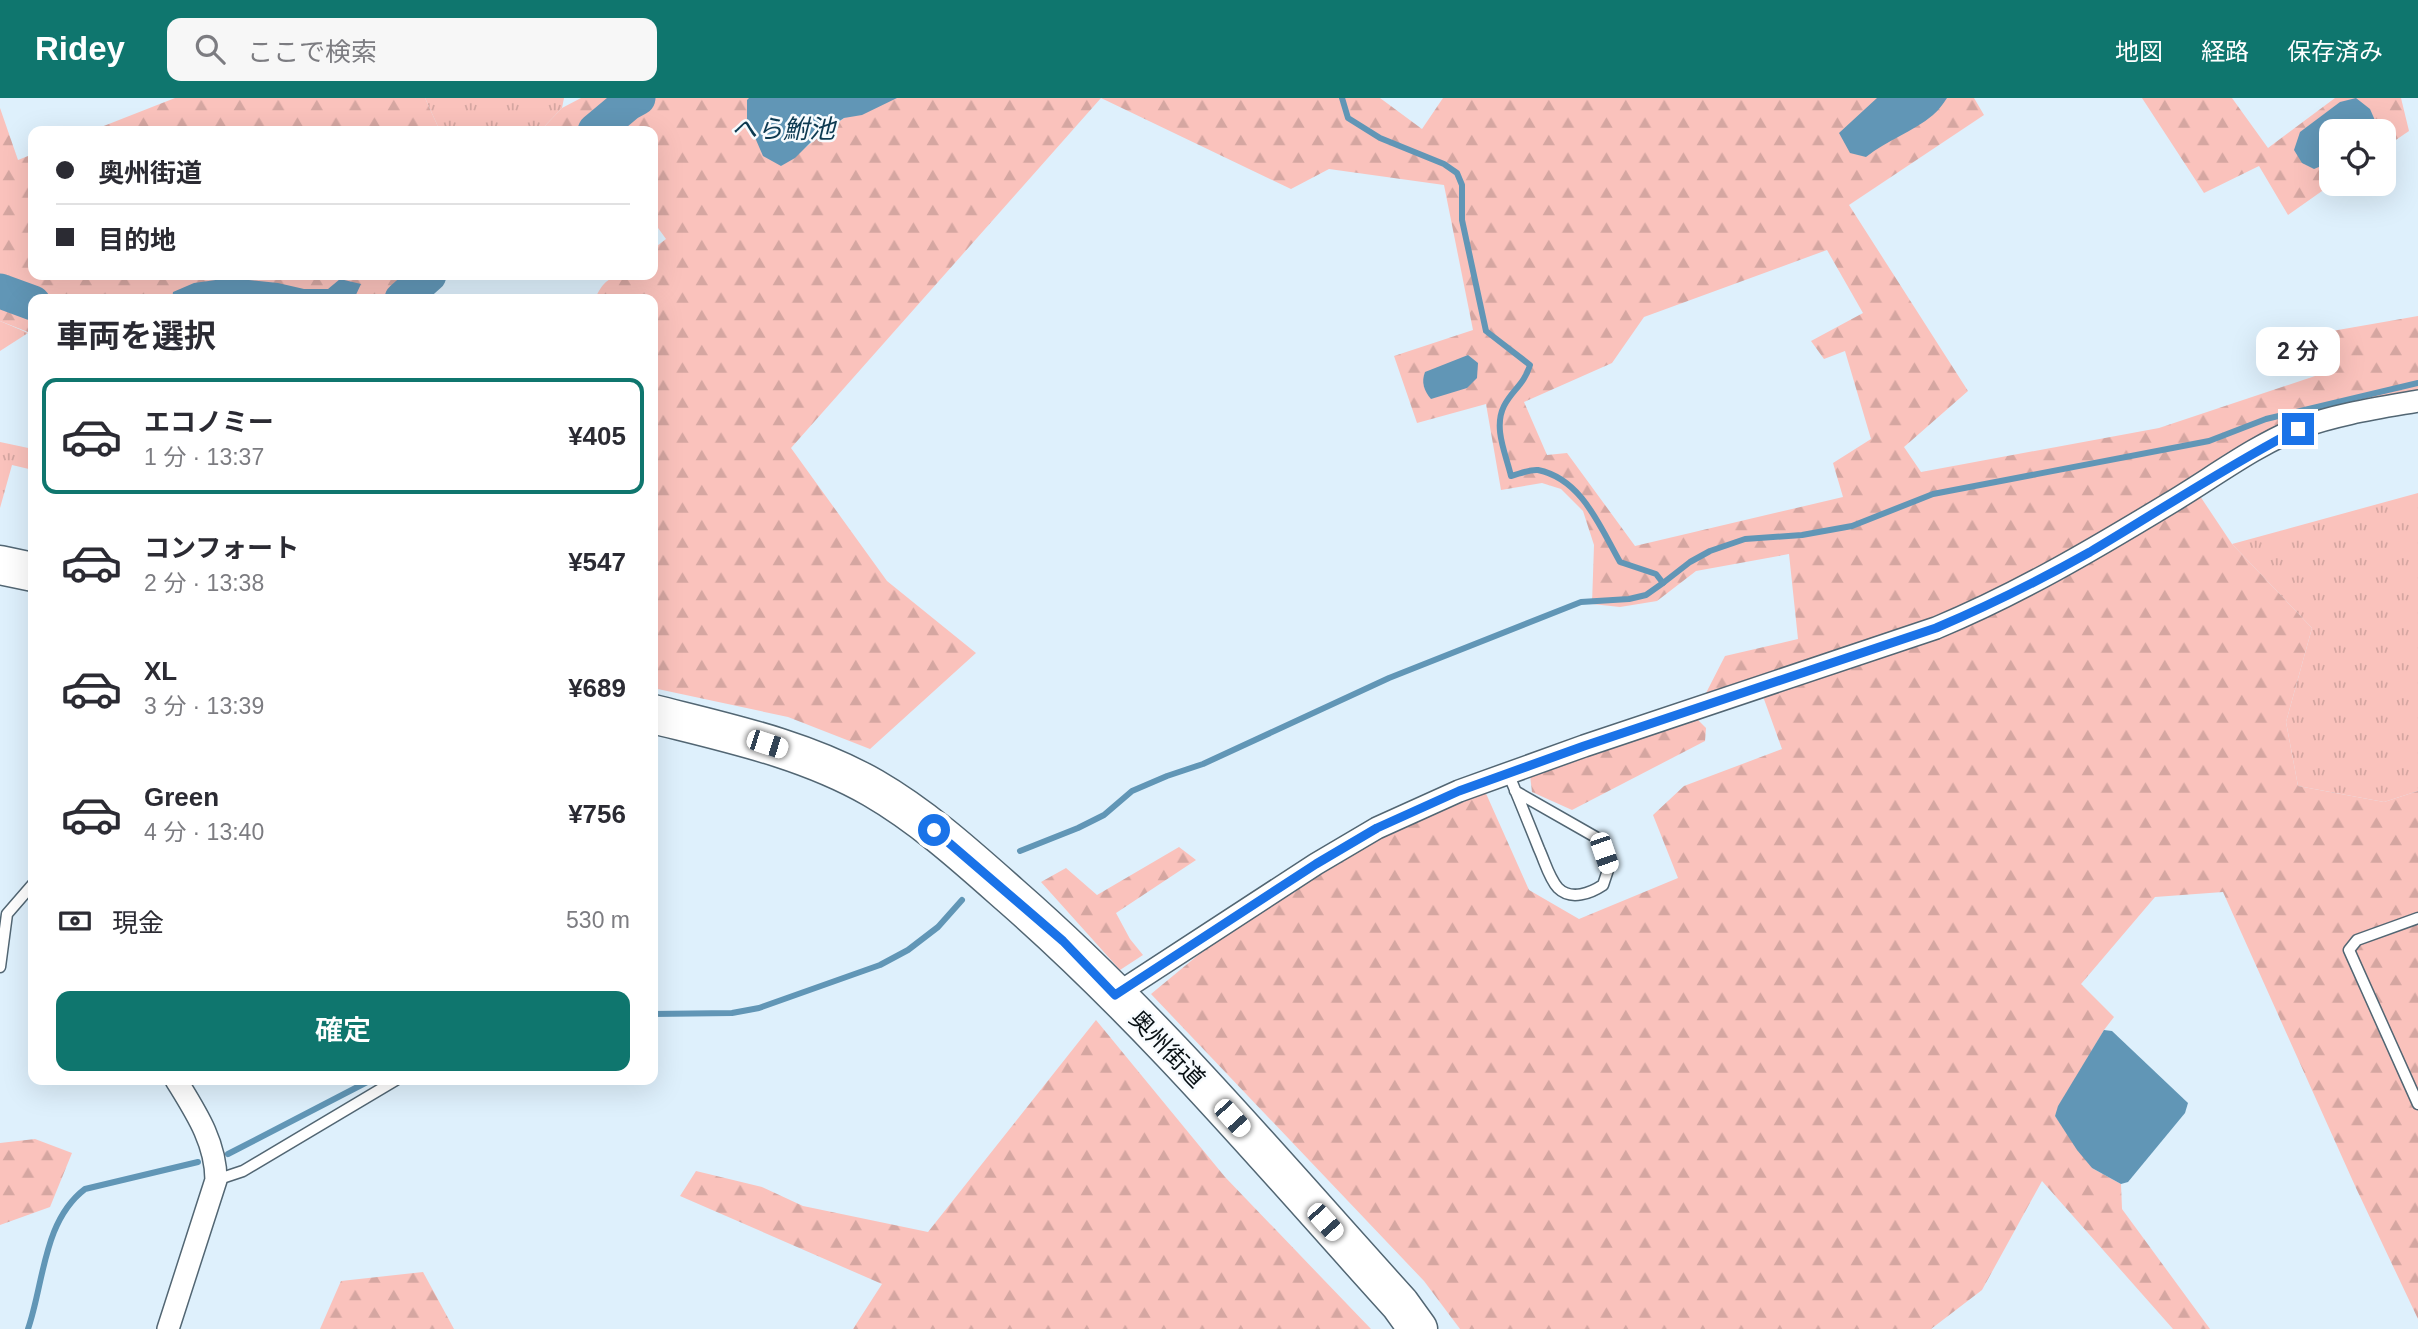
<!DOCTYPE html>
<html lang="ja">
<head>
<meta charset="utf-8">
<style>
	:root { --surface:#fff; --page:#f7f7f7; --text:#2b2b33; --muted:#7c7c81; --line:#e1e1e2; --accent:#0f766e }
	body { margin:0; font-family:Arial,"Noto Sans JP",sans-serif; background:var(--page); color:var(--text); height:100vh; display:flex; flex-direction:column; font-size:26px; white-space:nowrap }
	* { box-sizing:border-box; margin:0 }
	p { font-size:23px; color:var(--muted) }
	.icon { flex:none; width:38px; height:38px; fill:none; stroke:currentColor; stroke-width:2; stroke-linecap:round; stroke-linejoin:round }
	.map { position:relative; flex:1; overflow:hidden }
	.drawer { position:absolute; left:28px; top:196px; width:630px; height:791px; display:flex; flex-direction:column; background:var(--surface); border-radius:14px; box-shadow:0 7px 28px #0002 }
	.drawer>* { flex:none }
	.banner { position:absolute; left:28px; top:28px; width:630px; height:154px; border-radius:14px; box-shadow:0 7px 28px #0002; display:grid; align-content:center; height:154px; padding:0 28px; background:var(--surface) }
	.buttons { position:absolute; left:2319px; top:21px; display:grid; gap:14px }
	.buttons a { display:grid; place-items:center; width:77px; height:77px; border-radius:14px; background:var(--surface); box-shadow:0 7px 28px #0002; font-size:35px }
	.end { position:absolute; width:32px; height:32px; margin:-16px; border:9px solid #1a73e8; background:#fff; box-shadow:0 0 0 4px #fff }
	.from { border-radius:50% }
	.bubble { position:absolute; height:49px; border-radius:14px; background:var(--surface); box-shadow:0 7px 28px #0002; font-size:23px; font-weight:600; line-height:49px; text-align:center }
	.car { position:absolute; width:21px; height:42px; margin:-21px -10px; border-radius:9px; box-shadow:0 0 5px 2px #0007; background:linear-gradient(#fff 24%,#345 0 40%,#fff 0 76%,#345 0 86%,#fff 0) }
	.banner b { display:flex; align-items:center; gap:24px; height:66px; font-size:26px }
	.banner b+b { border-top:2px solid var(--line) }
	.banner i { width:18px; height:18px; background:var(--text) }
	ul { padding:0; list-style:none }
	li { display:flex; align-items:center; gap:21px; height:116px; margin:0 14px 10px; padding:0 14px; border:4px solid transparent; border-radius:14px }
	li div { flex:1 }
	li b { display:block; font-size:26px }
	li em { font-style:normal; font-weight:600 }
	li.active { border-color:var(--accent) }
	li>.icon { width:63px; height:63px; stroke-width:1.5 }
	h2 { padding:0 28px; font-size:32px; line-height:84px }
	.pay { display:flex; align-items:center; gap:18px; height:77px; padding:0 28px; font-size:26px }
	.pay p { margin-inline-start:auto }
	.action { display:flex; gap:14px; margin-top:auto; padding:14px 28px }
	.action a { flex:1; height:80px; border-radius:14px; background:var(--accent); color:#fff; font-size:28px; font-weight:600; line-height:80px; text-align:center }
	header { display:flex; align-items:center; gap:42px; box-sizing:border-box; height:98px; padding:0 35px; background:var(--accent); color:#fff }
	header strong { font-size:33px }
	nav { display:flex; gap:38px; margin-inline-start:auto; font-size:24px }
	.search { width:490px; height:63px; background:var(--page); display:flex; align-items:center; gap:18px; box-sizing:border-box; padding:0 24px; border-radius:14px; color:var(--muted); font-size:26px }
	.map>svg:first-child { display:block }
</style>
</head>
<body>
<header>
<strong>Ridey</strong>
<div class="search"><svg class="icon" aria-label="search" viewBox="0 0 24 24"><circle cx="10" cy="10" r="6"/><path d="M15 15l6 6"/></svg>ここで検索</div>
<nav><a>地図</a><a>経路</a><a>保存済み</a></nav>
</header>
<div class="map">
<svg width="2418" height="1231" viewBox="0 0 2418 1231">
	<defs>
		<pattern id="grass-tufts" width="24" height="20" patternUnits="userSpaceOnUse" patternTransform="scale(1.75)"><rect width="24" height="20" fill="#fac2bc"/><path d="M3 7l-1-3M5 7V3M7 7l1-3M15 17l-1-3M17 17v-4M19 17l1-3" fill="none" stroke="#d5a6a1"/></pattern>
		<pattern id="forest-firs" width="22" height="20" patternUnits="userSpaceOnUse" patternTransform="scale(1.75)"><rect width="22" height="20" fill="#fac2bc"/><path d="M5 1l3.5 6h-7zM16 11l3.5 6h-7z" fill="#d5a6a1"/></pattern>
	</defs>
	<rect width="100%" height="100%" fill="#def0fc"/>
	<g fill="url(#grass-tufts)">
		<polygon points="425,0 564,0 562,10 540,33 440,33"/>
		<polygon points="0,223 28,235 0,253"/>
		<polygon points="0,344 33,351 33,372 12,367 0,410"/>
		<polygon points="2418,395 2418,693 2384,704 2298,688 2286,624 2312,530 2232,446"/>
	</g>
	<g fill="url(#forest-firs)" fill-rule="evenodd">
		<polygon points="175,0 425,0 440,33 91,33"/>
		<path d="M581,0H750L781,68L844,20L896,0H1380L1422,31L1443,0H1974L1984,17L1849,107L1968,293L1904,349L1921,374L2159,330L2327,274L2315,236L2418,218V295L2336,311L2200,398L2232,446L2312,530L2286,624L2298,688L2384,704L2418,693V1221L2356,1090L2223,794L2155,799L2081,886L2114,919L2104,932L2055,1018L2092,1070L2121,1086L2122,1111L2210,1231H2173L2042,1083L1982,1192L1931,1231H1460L1424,1183L1151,896L1243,820L1406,724L1484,691L1529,792L1579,821L1678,780L1653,717L1684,688L1782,651L1756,579L1706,595L1725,558L1798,541L1789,456L1696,473L1657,503L1620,509L1592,506L1594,447L1583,413L1561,391L1542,385L1501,392L1486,306L1417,325L1394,258L1473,232L1444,87L1329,71L1291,91L1101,0L791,350L887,483L976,555L870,651L788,619L653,590V201H595C608,171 624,177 653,177V151L666,141L653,123V33H540L562,10ZM1827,152L1863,215L1811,243L1824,261L1845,253L1871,341L1833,365L1843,399L1635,448L1567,355L1547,357L1524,304L1612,265L1644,219Z"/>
		<polygon points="2142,0 2232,0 2268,50 2335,0 2401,0 2409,33 2384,50 2384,33 2331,33 2332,86 2288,117 2259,68 2204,95"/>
		<polygon points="0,10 18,62 33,56 33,177 449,177 422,201 33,201 33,236 0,223"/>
		<polygon points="1695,619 1706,630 1705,643 1572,712 1532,694 1530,677"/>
		<polygon points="1179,749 1196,762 1116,815 1130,841 1143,857 1120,872 1041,784 1066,770 1097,797"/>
		<polygon points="1096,922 1225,1079 1371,1231 853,1231 882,1186 680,1098 696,1073 762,1089 803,1108 928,1134"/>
		<polygon points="35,1041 72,1055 50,1109 0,1127 0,1045"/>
		<polygon points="423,1174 454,1231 320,1231 341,1183"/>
	</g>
	<g fill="#6196b6">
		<polygon points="749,0 897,0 862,17 844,20 815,40 795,60 781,68 763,58 747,21 747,2"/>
		<path d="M1877,0H1947C1943,6 1938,13 1933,17C1913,34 1887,42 1866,59L1850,55L1839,35Z"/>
		<polygon points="2356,0 2370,11 2377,27 2373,33 2331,33 2331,64 2314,71 2302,65 2294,52 2300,34 2340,4"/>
		<polygon points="230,180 278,185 304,191 328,191 340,181 361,186 354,201 172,201 173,194 194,185"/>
		<path d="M1468,257L1478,265L1477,280L1467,290L1431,301C1424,293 1421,284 1425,274Z"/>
		<polygon points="2104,932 2112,933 2188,1005 2185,1015 2128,1084 2121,1086 2092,1070 2077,1052 2055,1018 2058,1008"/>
	</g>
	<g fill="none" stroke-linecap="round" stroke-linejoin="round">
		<g stroke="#6196b6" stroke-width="6">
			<path d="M1342,0L1348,20L1380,40L1444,66L1457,75L1462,87V122L1486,233L1530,267C1524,287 1512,292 1504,308C1493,330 1506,356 1511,378C1519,376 1530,371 1538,372C1582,381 1600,429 1620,464L1656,476L1663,485L1690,464L1710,453L1745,441L1802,437L1852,428L1933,396L2209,343L2266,321L2418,285"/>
			<polyline points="1020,753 1078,730 1104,717 1132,693 1167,678 1203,666 1389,580 1581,504 1629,501 1646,497 1663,485"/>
			<polyline points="653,916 732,915 759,910 880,867 908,852 938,829 962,802"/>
			<polyline points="228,1056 371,982"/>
			<path d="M28,1231C44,1185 43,1123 85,1091L198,1064"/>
		</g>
		<g stroke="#6196b6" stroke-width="35">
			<polyline points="595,33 627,6 638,0"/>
			<polyline points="0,193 33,205"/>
			<polyline points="402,201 429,177"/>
		</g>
		<g stroke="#526673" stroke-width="13">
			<g id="lane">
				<path d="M1508,675C1519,701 1529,726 1539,751C1545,764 1549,780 1558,790C1571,803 1591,795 1603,787L1609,769L1599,741L1515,693"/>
				<polyline points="2418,820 2357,842 2349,852 2418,1006"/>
				<polyline points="0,869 7,816 33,786"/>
				<polyline points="216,1082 243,1073 396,982"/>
			</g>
		</g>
		<g stroke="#526673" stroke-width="24">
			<g id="street">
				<path d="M1115,897L1316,766L1377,730L1459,693L1584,648L1936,530C2018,496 2094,451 2170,405C2212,380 2254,348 2299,330C2337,316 2378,310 2418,303"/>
				<path d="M168,1231L216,1082C216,1044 195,1013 176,982"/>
			</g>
		</g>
		<g stroke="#526673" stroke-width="41">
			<g id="highway">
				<polyline points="0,467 33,474"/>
				<path d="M653,616C728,635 805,651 873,690C923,719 966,758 1010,797C1152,921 1274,1067 1400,1206L1418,1231"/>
			</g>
		</g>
		<use href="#lane" stroke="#fff" stroke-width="10"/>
		<use href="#street" stroke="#fff" stroke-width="21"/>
		<use href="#highway" stroke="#fff" stroke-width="38"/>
	</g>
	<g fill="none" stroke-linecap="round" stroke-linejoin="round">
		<path stroke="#1a73e8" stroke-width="9" d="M934,732L1063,843L1115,897L1316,766L1377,730L1459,693L1584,648L1936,530C1988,508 2040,482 2090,454C2159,413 2227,368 2298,331"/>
	</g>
	<g text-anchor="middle" stroke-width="5" stroke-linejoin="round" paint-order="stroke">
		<g font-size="24" fill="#070f13" stroke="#f7fbfe">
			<text transform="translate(1167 951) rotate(46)" y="8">奥州街道</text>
		</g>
		<g font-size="26" font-style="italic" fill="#0d3a51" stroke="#f7fbfe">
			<text x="783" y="40">へら鮒池</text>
		</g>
	</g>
</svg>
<div class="buttons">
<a><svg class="icon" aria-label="locate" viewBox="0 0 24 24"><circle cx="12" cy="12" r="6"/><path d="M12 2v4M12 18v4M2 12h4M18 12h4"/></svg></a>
</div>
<i class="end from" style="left:934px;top:732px"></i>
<i class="end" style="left:2298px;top:331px"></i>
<div class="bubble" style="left:2256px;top:229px;width:84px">2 分</div>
<i class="car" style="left:767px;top:646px;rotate:108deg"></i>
<i class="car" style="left:1604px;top:755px;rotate:161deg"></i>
<i class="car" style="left:1232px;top:1020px;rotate:138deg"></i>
<i class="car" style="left:1325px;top:1124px;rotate:138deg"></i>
<div class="banner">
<b><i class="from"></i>奥州街道</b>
<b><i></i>目的地</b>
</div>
<section class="drawer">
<h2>車両を選択</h2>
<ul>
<li class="active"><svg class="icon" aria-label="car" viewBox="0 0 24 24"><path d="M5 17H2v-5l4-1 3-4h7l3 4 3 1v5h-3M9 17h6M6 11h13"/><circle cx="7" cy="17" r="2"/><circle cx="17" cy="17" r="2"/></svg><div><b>エコノミー</b><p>1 分 · 13:37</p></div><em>¥405</em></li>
<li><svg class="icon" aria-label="car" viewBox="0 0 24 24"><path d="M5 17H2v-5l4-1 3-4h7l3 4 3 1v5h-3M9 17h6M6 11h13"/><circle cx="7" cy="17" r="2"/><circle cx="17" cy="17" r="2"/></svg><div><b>コンフォート</b><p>2 分 · 13:38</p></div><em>¥547</em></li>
<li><svg class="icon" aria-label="car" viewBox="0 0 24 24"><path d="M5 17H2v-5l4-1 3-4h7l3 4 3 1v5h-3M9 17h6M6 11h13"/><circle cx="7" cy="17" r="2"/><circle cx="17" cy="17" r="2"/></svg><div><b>XL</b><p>3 分 · 13:39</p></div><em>¥689</em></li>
<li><svg class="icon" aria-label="car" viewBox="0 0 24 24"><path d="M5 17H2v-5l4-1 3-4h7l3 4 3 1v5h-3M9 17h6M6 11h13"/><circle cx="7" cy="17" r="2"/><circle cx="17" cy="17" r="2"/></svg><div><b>Green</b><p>4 分 · 13:40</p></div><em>¥756</em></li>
</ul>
<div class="pay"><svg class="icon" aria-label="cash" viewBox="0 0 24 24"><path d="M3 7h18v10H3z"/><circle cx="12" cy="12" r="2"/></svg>現金<p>530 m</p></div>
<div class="action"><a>確定</a></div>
</section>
</div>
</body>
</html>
